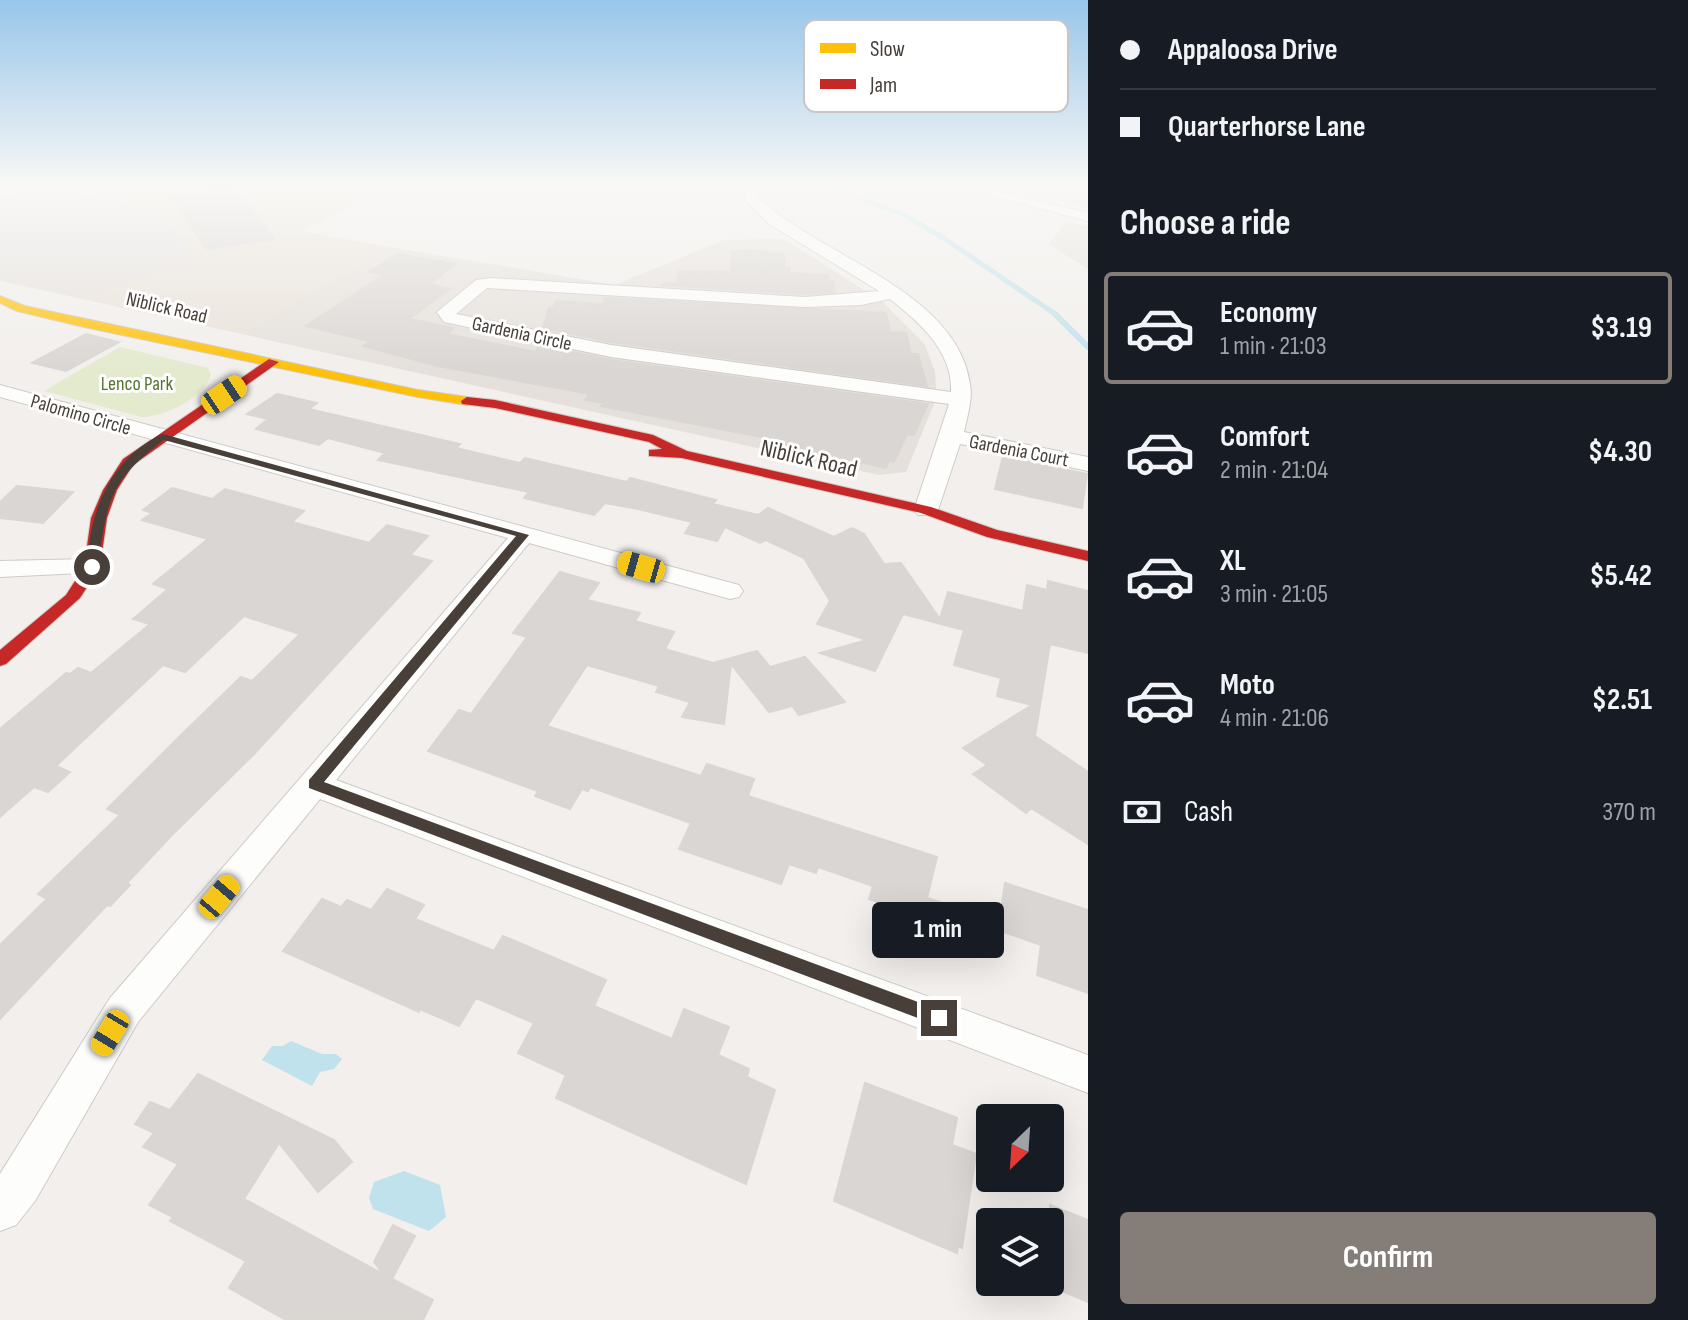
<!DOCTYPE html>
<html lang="en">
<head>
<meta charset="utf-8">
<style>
	:root { --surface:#171b24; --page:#20242c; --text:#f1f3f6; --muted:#9ea1a6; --line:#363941; --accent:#847d78 }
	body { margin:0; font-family:"Sofia Sans Condensed",sans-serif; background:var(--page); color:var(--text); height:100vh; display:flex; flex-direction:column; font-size:30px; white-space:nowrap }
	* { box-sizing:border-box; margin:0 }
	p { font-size:26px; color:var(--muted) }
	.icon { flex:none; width:44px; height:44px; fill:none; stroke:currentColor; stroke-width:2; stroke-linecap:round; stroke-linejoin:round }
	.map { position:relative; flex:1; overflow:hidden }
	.details { display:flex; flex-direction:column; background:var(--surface); width:600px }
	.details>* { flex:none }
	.guide { display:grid; align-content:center; height:176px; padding:0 32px; background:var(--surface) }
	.needle { width:52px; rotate:205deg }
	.tools { position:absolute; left:976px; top:1104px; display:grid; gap:16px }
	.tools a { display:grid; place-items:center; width:88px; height:88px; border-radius:8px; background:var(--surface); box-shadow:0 8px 32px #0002; font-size:40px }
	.end { position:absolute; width:36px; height:36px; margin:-18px; border:10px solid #483f39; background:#fff; box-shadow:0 0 0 4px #fff }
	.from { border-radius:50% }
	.bubble { position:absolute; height:56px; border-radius:8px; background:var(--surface); box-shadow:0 8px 32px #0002; font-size:26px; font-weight:700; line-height:56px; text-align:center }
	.car { position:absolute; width:24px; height:48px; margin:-24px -12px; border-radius:10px; box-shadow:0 0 6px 2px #0007; background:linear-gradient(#f5c518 24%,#345 0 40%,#f5c518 0 76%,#345 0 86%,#f5c518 0) }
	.guide b { display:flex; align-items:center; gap:28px; height:76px; font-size:30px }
	.guide b+b { border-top:2px solid var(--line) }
	.guide i { width:20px; height:20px; background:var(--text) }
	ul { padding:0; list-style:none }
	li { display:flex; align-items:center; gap:24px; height:112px; margin:0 16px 12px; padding:0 16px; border:4px solid transparent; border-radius:8px }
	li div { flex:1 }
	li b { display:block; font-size:30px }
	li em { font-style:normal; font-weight:700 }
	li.on { border-color:var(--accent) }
	li>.icon { width:72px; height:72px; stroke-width:1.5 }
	h2 { padding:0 32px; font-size:36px; line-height:96px }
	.pay { display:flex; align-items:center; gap:20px; height:88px; padding:0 32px; font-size:30px }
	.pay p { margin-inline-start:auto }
	.button { display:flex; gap:16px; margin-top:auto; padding:16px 32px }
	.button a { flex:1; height:92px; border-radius:8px; background:var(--accent); color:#fff; font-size:32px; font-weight:700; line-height:92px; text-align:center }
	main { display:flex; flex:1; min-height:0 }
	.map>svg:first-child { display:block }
</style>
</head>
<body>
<main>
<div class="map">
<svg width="1088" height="1320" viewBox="0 0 1088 1320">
	<rect width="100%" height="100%" fill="#f2efec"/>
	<g fill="#e5e0db">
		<polygon points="1066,222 1088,226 1088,269 1049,244"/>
		<polygon points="784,239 883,302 925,345 935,372 936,390 934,404 906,472 879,475 242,334 389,247 615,285 724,240"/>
	</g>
	<polygon fill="#e8e1d8" points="0,186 388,186 302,231 389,247 242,334 0,281"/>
	<path fill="#e3eace" d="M120,347L208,368L211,375C202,399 166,416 142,417L44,391Z"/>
	<g fill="#e4e0dd">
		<polygon points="999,186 1088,186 1088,208 1016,191"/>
		<polygon points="49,189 160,211 191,260 80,297 0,279 0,197"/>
	</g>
	<g fill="#c0e2ec">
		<polygon points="291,1041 322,1054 336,1054 342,1059 334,1069 320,1072 312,1086 262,1060 272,1046 283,1046"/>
		<polygon points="404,1171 440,1185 446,1217 429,1231 373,1209 369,1198 374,1182"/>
	</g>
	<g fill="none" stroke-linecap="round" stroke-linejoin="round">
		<polyline stroke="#c0e2ec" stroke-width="5" points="824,186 902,214 942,237 1058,316"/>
		<polyline stroke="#c0e2ec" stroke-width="6" points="1055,314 1088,347"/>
	</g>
	<g fill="#dad6d3" stroke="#dad6d2" stroke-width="2">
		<polygon points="234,187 274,239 206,249 172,195"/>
		<polygon points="747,250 784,254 785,267 789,267 790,273 828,275 829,281 833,281 835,292 805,294 663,285 664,283 677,284 679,271 731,272 731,251"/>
		<polygon points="397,254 456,264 429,284 450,289 409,319 454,328 447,334 536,352 538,345 611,360 928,404 914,435 907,434 894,462 889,461 886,468 781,444 782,441 601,406 603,403 585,400 590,394 438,366 363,346 369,341 306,326 384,275 369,272"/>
		<polygon points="604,298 886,313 890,332 906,333 911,354 918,354 927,386 612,342 543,328 549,308 553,308 556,301 603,304"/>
		<polygon points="86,334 119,342 66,371 32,363"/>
		<polygon points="277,394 317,403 309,409 460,444 456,448 520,463 525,458 627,482 630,478 716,500 713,504 758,515 768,508 834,537 852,528 864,534 884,564 901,563 940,619 948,592 1023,611 1027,585 1047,590 1048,581 1088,591 1088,653 1050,644 1035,736 1088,772 1088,844 1031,808 1026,813 973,774 987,765 963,748 1032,705 997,696 1001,678 954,665 964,630 903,614 875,671 820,653 867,640 817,624 830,601 804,558 766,540 760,543 725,527 717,541 685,533 692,522 638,509 605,503 594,515 524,498 529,492 378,460 385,453 328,438 319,445 256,429 268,419 247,414"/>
		<polygon points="1003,456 1087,474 1082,508 995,489"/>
		<polygon points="17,486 73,492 43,523 0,518 0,502"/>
		<polygon points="172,488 212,499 225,489 304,511 292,522 369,543 387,525 428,536 410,555 432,561 254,754 171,836 127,883 130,885 110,906 107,905 0,1019 0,945 47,899 38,894 120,815 107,809 180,736 241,677 252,681 300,634 244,616 185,672 163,665 56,766 70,772 48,792 34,787 0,817 0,729 66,673 70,674 78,668 91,673 150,624 133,619 168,589 153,584 208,539 142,520 152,513 143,510"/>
		<polygon points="560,572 599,583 587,600 640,613 635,621 674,632 665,649 713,663 757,651 770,667 805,657 845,702 799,715 792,706 769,712 731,664 724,724 682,717 690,702 656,692 659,686 587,665 547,726 701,776 707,764 754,779 748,796 937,857 927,898 965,910 957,948 914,932 918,916 869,899 873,886 818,867 816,873 789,864 781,884 679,849 691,823 590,787 588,791 582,789 570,809 535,796 538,791 428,751 459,710 471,714 527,637 513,633"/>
		<polygon points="1005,883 1088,910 1088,993 1037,975 1041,945 998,930"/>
		<polygon points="387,889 424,905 415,919 494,951 503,936 606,980 594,1006 672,1039 684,1009 729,1027 718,1055 749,1069 747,1077 775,1090 746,1184 556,1098 566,1075 518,1053 534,1023 476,998 459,1026 420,1009 419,1012 283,951 322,899 341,907 347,900 371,910"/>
		<polygon points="198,1074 334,1140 352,1162 318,1192 279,1143 244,1199 383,1274 374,1262 393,1225 415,1236 392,1279 433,1300 423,1320 286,1320 229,1288 246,1261 170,1221 173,1217 149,1205 178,1164 143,1147 154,1133 135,1124 150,1102 170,1110"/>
		<polygon points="865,1083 957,1118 952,1145 976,1154 962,1248 958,1246 957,1253 834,1201"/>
		<polygon points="1050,1205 1088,1220 1088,1302 1050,1286"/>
	</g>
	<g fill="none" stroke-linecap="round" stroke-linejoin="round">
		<g stroke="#cecbc8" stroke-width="2">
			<g id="street">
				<path d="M743,186H757L758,197C818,256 957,290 970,384C973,399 967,417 964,432L1088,457V471L960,444L938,510L934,515H918L914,510L949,404L611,357L444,322L437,312L476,280L491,278L805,297L879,291L769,224L746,201ZM487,288L805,307L861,305L890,299C919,322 953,351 951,392L611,345L456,314Z"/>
				<polygon points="954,186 978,186 1088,213 1088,221"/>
				<polygon points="0,385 739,585 743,591 739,597 730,599 529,543 336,780 1088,1055 1088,1093 320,799 138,1022 35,1201 16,1225 0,1231 0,1174 110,998 508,538 0,397"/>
				<polygon points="92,559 101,562 105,567 101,572 0,577 0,561"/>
			</g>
		</g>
		<g stroke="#d0cbc4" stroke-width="2">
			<polygon id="slow" points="0,296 25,306 418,390 467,397 473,401 467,405 418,397 84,327 17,311 0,303"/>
		</g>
		<g stroke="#d0cbc4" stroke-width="2">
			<g id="jam">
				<polygon points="269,359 279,362 133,465 117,490 107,518 100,567 80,598 6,664 0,666 0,650 66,595 84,567 91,518 103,490 123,459"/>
				<polygon points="467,397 495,400 653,435 687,451 931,507 997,530 1088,551 1088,561 987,537 921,513 682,458 649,456 649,450 662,449 649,442 495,408 462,404 461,401"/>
			</g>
		</g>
		<use href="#street" fill="#fdfdfc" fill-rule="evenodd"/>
		<use href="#slow" fill="#ffc107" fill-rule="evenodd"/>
		<use href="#jam" fill="#c62828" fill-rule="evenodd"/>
	</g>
	<linearGradient id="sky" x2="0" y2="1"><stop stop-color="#98c6ea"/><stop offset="0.5" stop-color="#f9f8f6"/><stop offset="1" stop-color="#f9f8f6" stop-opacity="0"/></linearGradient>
	<rect width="1088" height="371" fill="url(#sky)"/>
	<path fill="#483f39" d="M163,434L529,535L324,782L945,1012L948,1018L945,1024L939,1026L309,788V780L516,536L164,440C109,481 107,501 98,567L88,569C86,560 89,548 90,538C97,494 121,452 163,434Z"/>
	<g text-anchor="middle" stroke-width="6" stroke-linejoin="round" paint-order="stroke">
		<g font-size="20" fill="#483f39" stroke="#fff">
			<text transform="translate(167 307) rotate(13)" y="7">Niblick Road</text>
			<text transform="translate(522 333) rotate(12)" y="7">Gardenia Circle</text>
			<text transform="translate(81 414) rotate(16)" y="7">Palomino Circle</text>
			<text transform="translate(1019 450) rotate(11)" y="7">Gardenia Court</text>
		</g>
		<g font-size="20" fill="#55762f" stroke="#fff">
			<text x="137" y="390">Lenco Park</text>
		</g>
		<g font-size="24" fill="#483f39" stroke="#fff">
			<text transform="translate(809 458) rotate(13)" y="8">Niblick Road</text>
		</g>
	</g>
	<rect x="804" y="20" width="264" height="92" rx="12" fill="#fff" stroke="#c8c5c4" stroke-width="2"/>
	<rect x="820" y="43" width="36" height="10" fill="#ffc107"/>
	<rect x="820" y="79" width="36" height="10" fill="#c62828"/>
	<g font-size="22" fill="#483f39">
		<text x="870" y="56">Slow</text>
		<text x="870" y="92">Jam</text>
	</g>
</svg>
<div class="tools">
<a><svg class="needle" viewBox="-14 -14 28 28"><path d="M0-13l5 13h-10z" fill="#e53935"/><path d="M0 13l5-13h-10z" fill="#9ea1a6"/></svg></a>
<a><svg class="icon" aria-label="layers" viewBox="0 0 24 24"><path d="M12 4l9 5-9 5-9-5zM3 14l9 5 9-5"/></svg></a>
</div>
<i class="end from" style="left:92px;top:567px"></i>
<i class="end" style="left:939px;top:1018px"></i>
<div class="bubble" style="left:872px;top:902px;width:132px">1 min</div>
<i class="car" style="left:224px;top:395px;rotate:56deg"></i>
<i class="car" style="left:641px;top:567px;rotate:286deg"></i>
<i class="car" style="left:219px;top:897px;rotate:40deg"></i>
<i class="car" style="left:110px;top:1033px;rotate:211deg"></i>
</div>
<section class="details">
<div class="guide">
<b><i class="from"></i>Appaloosa Drive</b>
<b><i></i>Quarterhorse Lane</b>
</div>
<h2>Choose a ride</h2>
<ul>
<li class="on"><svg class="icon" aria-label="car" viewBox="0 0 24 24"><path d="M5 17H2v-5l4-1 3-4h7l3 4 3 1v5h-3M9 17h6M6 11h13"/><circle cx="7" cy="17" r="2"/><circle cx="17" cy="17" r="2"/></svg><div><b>Economy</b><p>1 min · 21:03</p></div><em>$3.19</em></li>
<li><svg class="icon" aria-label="car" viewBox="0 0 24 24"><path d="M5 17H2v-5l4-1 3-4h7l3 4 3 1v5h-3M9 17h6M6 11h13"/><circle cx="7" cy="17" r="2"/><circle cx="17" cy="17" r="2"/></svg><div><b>Comfort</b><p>2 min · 21:04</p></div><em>$4.30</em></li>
<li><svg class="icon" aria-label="car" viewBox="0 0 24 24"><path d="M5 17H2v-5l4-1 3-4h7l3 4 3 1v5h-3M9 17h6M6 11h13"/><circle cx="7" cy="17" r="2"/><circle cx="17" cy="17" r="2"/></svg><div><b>XL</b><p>3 min · 21:05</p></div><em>$5.42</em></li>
<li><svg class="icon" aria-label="car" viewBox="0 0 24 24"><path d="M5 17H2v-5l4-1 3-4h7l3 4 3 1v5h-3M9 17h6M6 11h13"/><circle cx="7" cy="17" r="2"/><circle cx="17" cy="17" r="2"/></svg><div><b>Moto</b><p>4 min · 21:06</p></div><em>$2.51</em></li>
</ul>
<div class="pay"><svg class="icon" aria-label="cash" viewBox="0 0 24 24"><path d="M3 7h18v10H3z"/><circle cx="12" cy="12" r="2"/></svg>Cash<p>370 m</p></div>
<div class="button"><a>Confirm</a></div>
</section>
</main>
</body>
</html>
